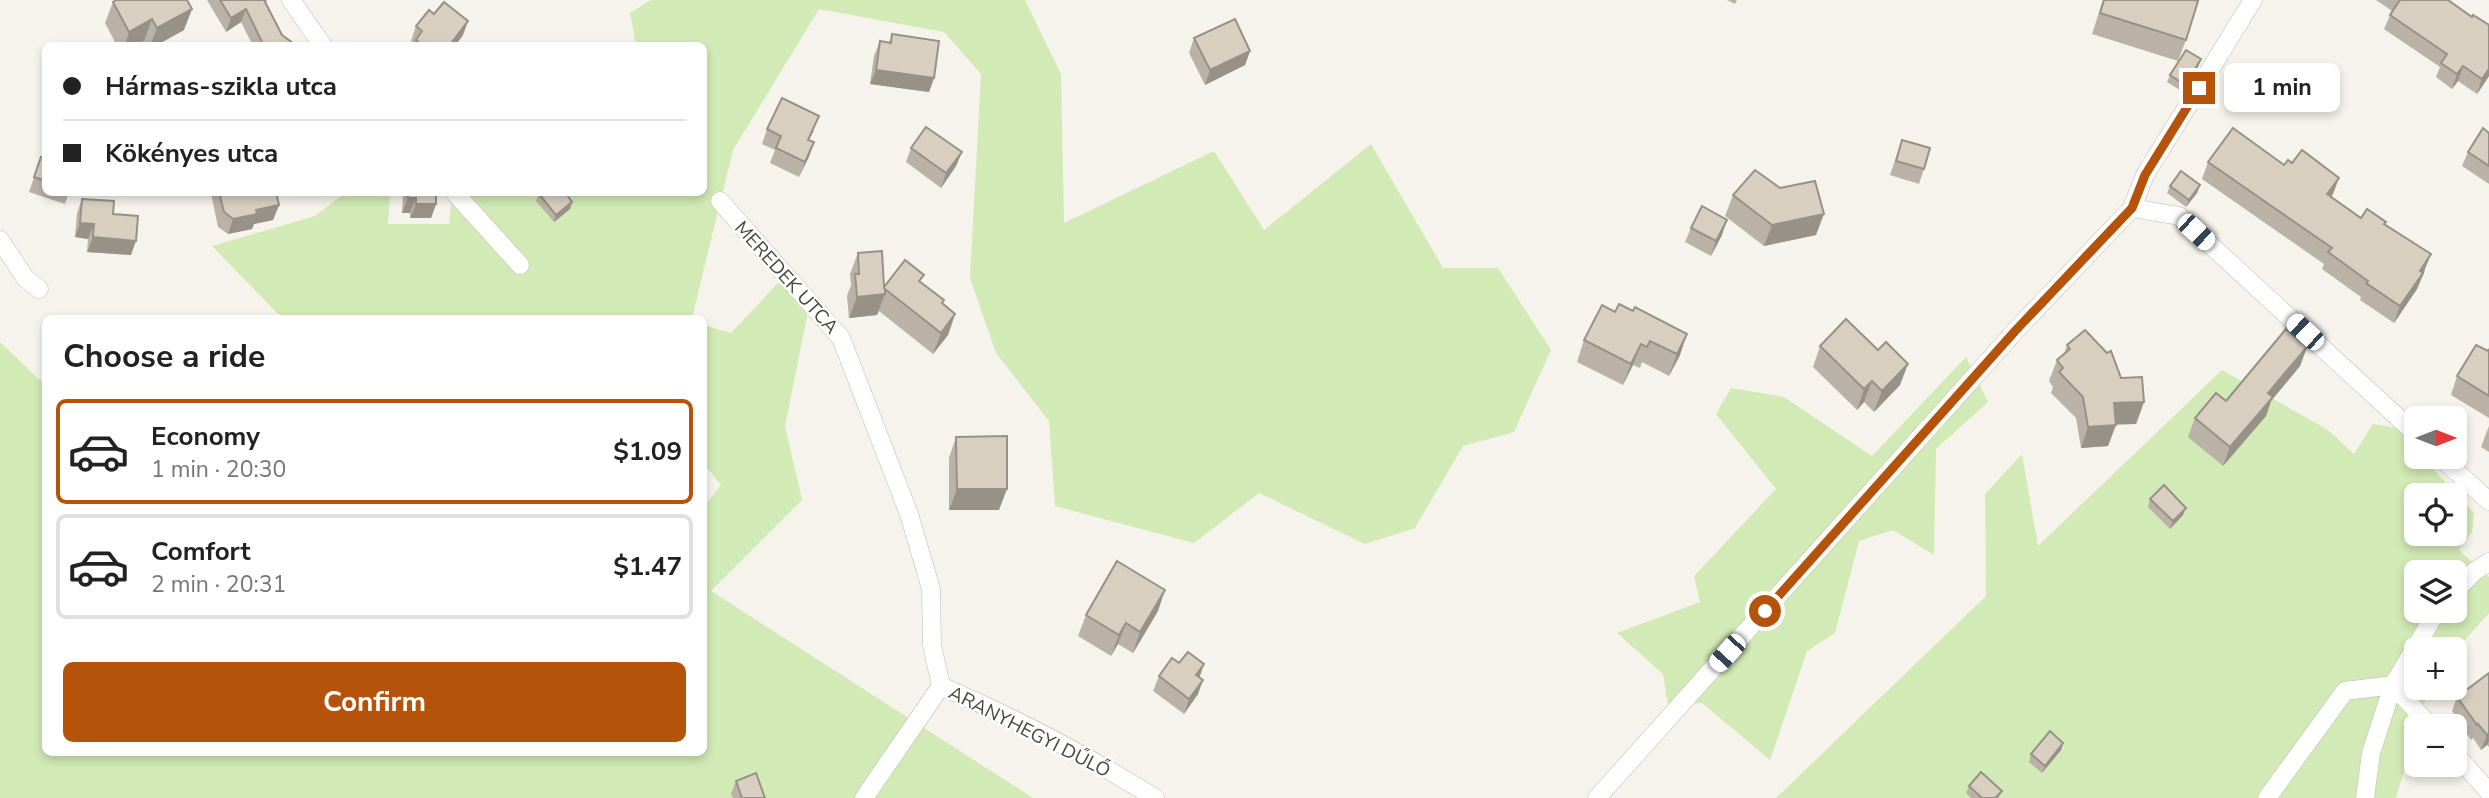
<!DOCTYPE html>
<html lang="en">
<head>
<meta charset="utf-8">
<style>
	:root { --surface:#fff; --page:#f2f2f2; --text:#222; --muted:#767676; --line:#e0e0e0; --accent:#b45309 }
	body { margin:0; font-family:"Nunito Sans",sans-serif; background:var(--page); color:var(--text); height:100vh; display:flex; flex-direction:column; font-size:26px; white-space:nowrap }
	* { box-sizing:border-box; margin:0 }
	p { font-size:23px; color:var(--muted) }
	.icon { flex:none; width:38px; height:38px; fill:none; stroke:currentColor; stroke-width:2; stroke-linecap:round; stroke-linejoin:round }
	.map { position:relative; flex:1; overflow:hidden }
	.panel { position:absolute; left:42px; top:315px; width:665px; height:441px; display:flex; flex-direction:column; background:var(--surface); border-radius:10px; box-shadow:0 4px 10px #0003 }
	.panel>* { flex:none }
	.top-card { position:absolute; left:42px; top:42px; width:665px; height:154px; border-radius:10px; box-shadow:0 4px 10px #0003; display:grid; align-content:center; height:154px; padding:0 21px; background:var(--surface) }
	.needle { width:46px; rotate:90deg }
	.fabs { position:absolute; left:2404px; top:406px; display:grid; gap:14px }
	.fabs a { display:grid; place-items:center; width:63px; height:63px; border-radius:10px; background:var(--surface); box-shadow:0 4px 10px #0003; font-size:35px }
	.end { position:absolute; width:32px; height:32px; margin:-16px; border:9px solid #b45309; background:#fff; box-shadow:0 0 0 4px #fff }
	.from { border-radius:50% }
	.bubble { position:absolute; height:49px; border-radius:10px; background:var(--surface); box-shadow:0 4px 10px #0003; font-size:23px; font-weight:700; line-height:49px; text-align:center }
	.car { position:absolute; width:21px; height:42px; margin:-21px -10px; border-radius:9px; box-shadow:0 0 5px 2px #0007; background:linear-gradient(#fff 24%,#345 0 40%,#fff 0 76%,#345 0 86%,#fff 0) }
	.top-card b { display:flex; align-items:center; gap:24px; height:66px; font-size:26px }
	.top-card b+b { border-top:2px solid var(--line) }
	.top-card i { width:18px; height:18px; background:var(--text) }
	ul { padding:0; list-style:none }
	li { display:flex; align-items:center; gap:21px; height:105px; margin:0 14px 10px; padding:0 7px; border:4px solid var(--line); border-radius:10px }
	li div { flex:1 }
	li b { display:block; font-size:26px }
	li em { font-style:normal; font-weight:700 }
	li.selected { border-color:var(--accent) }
	li>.icon { width:63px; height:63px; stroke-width:1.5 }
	h2 { padding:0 21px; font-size:32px; line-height:84px }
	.primary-button { display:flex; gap:14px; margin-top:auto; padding:14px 21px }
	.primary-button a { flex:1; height:80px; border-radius:10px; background:var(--accent); color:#fff; font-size:28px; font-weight:700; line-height:80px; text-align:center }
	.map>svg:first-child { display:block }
</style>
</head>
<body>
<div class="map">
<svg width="2489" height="798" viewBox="0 0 2489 798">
	<rect width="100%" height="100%" fill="#f6f3ec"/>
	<g fill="#d2eab5" fill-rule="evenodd">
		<polygon points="651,0 1025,0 1061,74 1064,223 1214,151 1264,230 1371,144 1443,268 1498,268 1551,350 1514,432 1463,446 1415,528 1365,544 1259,493 1194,543 1055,506 1049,421 996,353 970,278 981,74 944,32 819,9 733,150 692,318 292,318 278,314 212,246 315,216 345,193 390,193 388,224 449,224 452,193 704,192 704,46 636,45 630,13"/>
		<polygon points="779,282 808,311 785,426 802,500 711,591 1033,798 0,798 0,342 45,385 46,752 704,752 704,507 721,485 704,464 704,325 731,333"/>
		<polygon points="1966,357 1988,402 1936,449 1934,555 1893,530 1859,541 1835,633 1807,651 1770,760 1702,703 1668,705 1663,674 1617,633 1700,602 1694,576 1776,489 1716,414 1731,388 1784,397 1872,456"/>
		<path d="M2222,370L2328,430L2354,454L2373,424L2396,428L2417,451V457H2422L2474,513L2472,532L2459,550L2489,577V613L2455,651L2417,649V688H2432L2423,705L2396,798H1776L1986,596L1985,494L2022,454L2038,546ZM2417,495H2455V534H2417V501L2411,506L2402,498H2417ZM2417,572H2455V611H2417Z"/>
	</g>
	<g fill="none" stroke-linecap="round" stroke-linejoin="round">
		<g stroke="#c2bbae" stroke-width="19">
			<g id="street">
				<polyline points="291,0 323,46"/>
				<polyline points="454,192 520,265"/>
				<polyline points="720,201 841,338 909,514 931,589 932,645 941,686"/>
				<polyline points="2132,208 2179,216 2417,435"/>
				<polyline points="0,240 26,279 39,289"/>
				<polyline points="2440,457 2489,501"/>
				<polyline points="2455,591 2475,571 2489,562"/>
				<path d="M941,686C1015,718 1086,755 1155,798"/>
				<polyline points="2455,754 2489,792"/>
				<polyline points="864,798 941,686"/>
				<polyline points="1597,798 2016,330 2132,208 2145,175 2253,0"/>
				<polyline points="2267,798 2345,691 2393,685 2430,726"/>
				<polyline points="2365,798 2371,753 2393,685 2437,611"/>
			</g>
		</g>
		<use href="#street" stroke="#fff" stroke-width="18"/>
	</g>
	<g fill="#bab2a6">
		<polygon points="207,0 267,0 266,3 282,35 297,46 253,46 241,22 226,32"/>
		<polygon points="1727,0 1737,0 1735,4"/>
		<polygon points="2103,0 2194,0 2186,40 2178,61 2092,34"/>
		<polygon points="2376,0 2448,0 2472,17 2489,25 2489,76 2477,94 2458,81 2452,89 2436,77 2440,67 2384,29 2392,11"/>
		<polygon points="113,2 184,30 155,46 147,46 144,41 135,46 117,46 105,23"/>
		<polygon points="434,14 463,35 455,46 413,46 414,43 411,41 416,26"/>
		<polygon points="892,34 934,78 929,92 870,84 874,56 880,41 889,42"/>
		<polygon points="1194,38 1250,51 1245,65 1205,85 1189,53"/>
		<polygon points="2201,59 2198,67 2183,92 2167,82 2170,75"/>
		<polygon points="767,129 814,131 809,140 814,142 799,177 770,163 775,150 762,144"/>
		<polygon points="2489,133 2489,184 2462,166 2468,152"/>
		<polygon points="1902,140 1924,169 1919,184 1890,175"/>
		<polygon points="911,148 962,152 956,166 941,188 906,162"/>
		<polygon points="41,157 46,158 46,192 69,192 65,204 29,192"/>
		<polygon points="2208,162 2333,194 2331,197 2361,218 2386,222 2385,224 2425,271 2417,289 2394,323 2360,300 2361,297 2322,269 2324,264 2202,179"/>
		<polygon points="2200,185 2197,193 2186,207 2167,193 2170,186"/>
		<polygon points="276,192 279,205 273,220 254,224 252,229 228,234 218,227 211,193"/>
		<polygon points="403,192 436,192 436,204 431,218 410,218 410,213 402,213"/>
		<polygon points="539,194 572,202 570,209 554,222 536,201"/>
		<polygon points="1733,195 1816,235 1764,246 1725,216"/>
		<polygon points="82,199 113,214 131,255 87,252 88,239 75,237 77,213"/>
		<polygon points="1691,228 1722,235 1711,256 1685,242"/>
		<polygon points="858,253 884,287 921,282 943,304 955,314 948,335 933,354 879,311 877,315 849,318 847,296 851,285 850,274"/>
		<polygon points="1602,305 1680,355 1669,376 1642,362 1640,368 1633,365 1623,385 1577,362 1584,340"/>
		<polygon points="2067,345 2121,378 2144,402 2136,424 2116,424 2108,446 2081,448 2076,418 2051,393 2053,387 2049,381 2057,360 2064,354"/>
		<polygon points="1820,346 1900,385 1874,412 1864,402 1857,410 1813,367"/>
		<polygon points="2307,347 2300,366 2271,401 2266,416 2223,466 2188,437 2195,418 2226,401"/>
		<polygon points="2489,349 2489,418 2451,395 2457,376 2488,351"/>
		<polygon points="2489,426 2489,452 2481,447"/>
		<polygon points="956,437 999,510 949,510 949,458"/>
		<polygon points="2150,499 2183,515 2170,529 2148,507"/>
		<polygon points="1158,611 1133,653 1118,644 1111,656 1078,636 1086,615"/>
		<polygon points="2489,673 2489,747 2487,745 2481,750 2473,738 2471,740 2452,711 2457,697"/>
		<polygon points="1159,676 1199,677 1198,694 1184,714 1153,691"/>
		<polygon points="2063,743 2061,750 2042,773 2029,762 2031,754"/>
		<polygon points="736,781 765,798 733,798 731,794"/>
		<polygon points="1969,786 2002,791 1999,798 1971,798 1966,793"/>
	</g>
	<g fill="#979187">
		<polygon points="192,9 184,30 155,46 150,46 157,28"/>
		<polygon points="246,9 241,22 226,32 231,18"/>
		<polygon points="152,19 144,41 135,46 125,46 129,32"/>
		<polygon points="468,21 463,35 455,46 449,46"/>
		<polygon points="1250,51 1245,65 1205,85 1210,70"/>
		<polygon points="2201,59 2198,67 2183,92 2185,85"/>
		<polygon points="2463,66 2458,81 2452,89 2457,74"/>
		<polygon points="2489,69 2489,76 2477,94 2482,79"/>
		<polygon points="876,70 934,78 929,92 870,84"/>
		<polygon points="814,142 809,157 799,177 805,162"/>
		<polygon points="962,152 956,166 941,188 946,173"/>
		<polygon points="2339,178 2333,194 2321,211 2327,194"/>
		<polygon points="2200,185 2197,193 2186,207 2189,200"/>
		<polygon points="408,198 416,198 410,213 402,213"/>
		<polygon points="572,202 570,209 554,222 556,215"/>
		<polygon points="416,204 436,204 431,218 410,218"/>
		<polygon points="279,205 273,220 254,224 252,229 228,234 233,219 256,210"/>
		<polygon points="1824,214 1816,235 1764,246 1772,225"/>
		<polygon points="1727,220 1722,235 1711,256 1716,241"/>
		<polygon points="80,223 94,224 88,239 75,237"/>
		<polygon points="93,237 136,241 131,255 87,252"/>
		<polygon points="2431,254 2417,289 2394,323 2400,306 2420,271"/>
		<polygon points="885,294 877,315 849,318 857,297"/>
		<polygon points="955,314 948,335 933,354 941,333"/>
		<polygon points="1687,334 1680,355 1669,376 1677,354"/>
		<polygon points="1641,344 1633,365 1623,385 1631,364"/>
		<polygon points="2307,347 2300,366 2271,401 2266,416 2223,466 2230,447 2268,393"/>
		<polygon points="1908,364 1900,385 1874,412 1882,391"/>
		<polygon points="1872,381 1864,402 1857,410 1864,389"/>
		<polygon points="2144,402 2136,424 2106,425 2114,403"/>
		<polygon points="2116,425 2108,446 2081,448 2088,427"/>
		<polygon points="957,489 1007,489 999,510 949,510"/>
		<polygon points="2186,508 2183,515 2170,529 2173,521"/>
		<polygon points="1165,590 1158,611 1133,653 1140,632"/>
		<polygon points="1126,623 1118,644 1111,656 1119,635"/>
		<polygon points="1204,664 1199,679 1196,675"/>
		<polygon points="1203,680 1198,694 1184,714 1189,699"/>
		<polygon points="2489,733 2489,741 2487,745 2481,750 2487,735"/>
		<polygon points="2063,743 2061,750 2042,773 2045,766"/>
	</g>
	<g fill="#d8cfc1" stroke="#979187" stroke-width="2">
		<polygon points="116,0 187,0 192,9 157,28 152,19 129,32 113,2"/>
		<polygon points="220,0 264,0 282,35 297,46 264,46 246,9 231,18"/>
		<polygon points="2104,0 2194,0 2198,1 2186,40 2100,13"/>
		<polygon points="2400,0 2448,0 2472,17 2473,15 2489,25 2489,69 2482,79 2463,66 2457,74 2441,63 2447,54 2390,15"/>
		<polygon points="444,2 468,21 449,46 423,46 416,40 422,31 416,26 429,10 434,14"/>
		<polygon points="1235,19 1250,51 1210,70 1194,38"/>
		<polygon points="892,34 939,41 934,78 876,70 880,41 891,43"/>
		<polygon points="2186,50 2201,59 2185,85 2170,75"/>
		<polygon points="782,98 819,116 808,140 814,142 805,162 776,148 781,136 767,129"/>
		<polygon points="926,127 962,152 946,173 911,148"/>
		<polygon points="2233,128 2284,165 2288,160 2292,163 2302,150 2339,178 2327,194 2361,218 2367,209 2386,222 2384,224 2431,254 2420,271 2423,273 2400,306 2366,283 2368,281 2328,252 2332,248 2208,162"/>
		<polygon points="2483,128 2489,133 2489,166 2468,152"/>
		<polygon points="1902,140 1930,148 1924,169 1896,161"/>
		<polygon points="41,157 46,158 46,181 34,177"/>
		<polygon points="1755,170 1780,188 1815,181 1824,214 1772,225 1733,195"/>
		<polygon points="2181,171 2200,185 2189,200 2170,186"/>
		<polygon points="219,192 276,192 279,205 256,210 257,214 233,219 224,212"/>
		<polygon points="408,192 436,192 436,204 416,204 416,198 408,198"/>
		<polygon points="541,192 565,192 572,202 556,215 539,194"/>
		<polygon points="82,199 114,201 113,214 138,216 136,241 93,237 94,224 80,223"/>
		<polygon points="1702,206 1727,220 1716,241 1691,228"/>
		<polygon points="882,251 884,287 905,260 924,275 919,281 944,300 942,303 955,314 941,333 885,289 885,294 857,297 855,274 859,274 858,253"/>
		<polygon points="1619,304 1633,311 1635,307 1687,334 1677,354 1650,341 1647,347 1641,344 1631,364 1584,340 1602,305 1615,312"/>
		<polygon points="1846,319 1878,350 1886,342 1908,364 1882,391 1872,381 1864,389 1820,346"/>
		<polygon points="2286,329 2307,347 2268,393 2273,397 2230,447 2195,418 2216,393 2226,401"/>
		<polygon points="2085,330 2107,353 2111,351 2121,378 2142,377 2144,402 2114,403 2116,425 2088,427 2083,397 2059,372 2063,368 2057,360 2070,349 2067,345"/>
		<polygon points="2476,345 2488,351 2489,349 2489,396 2457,376"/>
		<polygon points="1007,436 1007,489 957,489 956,437"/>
		<polygon points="2164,485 2186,508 2173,521 2150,499"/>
		<polygon points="1117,561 1165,590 1140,632 1126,623 1119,635 1086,615"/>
		<polygon points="1188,652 1204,664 1196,675 1203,680 1189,699 1159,676 1172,658 1179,663"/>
		<polygon points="2489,673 2489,733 2487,735 2478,724 2477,725 2457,697"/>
		<polygon points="2050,731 2063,743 2045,766 2031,754"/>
		<polygon points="1981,772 2002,791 1995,798 1982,798 1969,786"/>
		<polygon points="756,773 765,798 742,798 736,781"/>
	</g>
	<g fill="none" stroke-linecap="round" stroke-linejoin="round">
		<polyline stroke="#b45309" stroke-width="9" points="1765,611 2016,330 2132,208 2145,175 2199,88"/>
	</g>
	<g text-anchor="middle" stroke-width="5" stroke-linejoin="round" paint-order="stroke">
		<g font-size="19" fill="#4b4439" stroke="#fff">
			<text transform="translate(787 277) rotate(48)" y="7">MEREDEK UTCA</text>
			<text transform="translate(1030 731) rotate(27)" y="7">ARANYHEGYI DŰLŐ</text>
		</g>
	</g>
</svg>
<div class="fabs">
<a><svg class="needle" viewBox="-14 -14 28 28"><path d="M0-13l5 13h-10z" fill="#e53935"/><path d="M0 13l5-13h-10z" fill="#767676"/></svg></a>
<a><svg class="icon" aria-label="locate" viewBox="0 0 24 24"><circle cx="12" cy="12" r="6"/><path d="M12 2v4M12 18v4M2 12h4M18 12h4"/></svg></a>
<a><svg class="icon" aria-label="layers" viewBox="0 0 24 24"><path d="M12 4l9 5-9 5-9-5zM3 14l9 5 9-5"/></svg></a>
<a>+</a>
<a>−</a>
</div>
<i class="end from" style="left:1765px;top:611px"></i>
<i class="end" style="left:2199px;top:88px"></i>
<div class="bubble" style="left:2224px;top:63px;width:116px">1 min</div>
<i class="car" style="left:2196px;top:232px;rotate:133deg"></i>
<i class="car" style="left:2305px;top:332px;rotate:313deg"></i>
<i class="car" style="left:1727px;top:653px;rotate:222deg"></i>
<div class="top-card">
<b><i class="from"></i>Hármas-szikla utca</b>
<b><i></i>Kökényes utca</b>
</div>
<section class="panel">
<h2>Choose a ride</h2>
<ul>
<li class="selected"><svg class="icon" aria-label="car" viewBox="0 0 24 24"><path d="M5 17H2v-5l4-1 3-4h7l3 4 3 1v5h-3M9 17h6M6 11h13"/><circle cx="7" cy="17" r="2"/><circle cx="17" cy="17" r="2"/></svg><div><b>Economy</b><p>1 min · 20:30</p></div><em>$1.09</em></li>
<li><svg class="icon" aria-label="car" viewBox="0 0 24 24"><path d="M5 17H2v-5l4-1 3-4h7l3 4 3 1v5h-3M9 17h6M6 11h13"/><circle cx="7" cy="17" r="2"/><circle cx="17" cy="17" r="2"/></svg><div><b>Comfort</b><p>2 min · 20:31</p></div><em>$1.47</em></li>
</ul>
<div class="primary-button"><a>Confirm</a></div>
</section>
</div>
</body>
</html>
